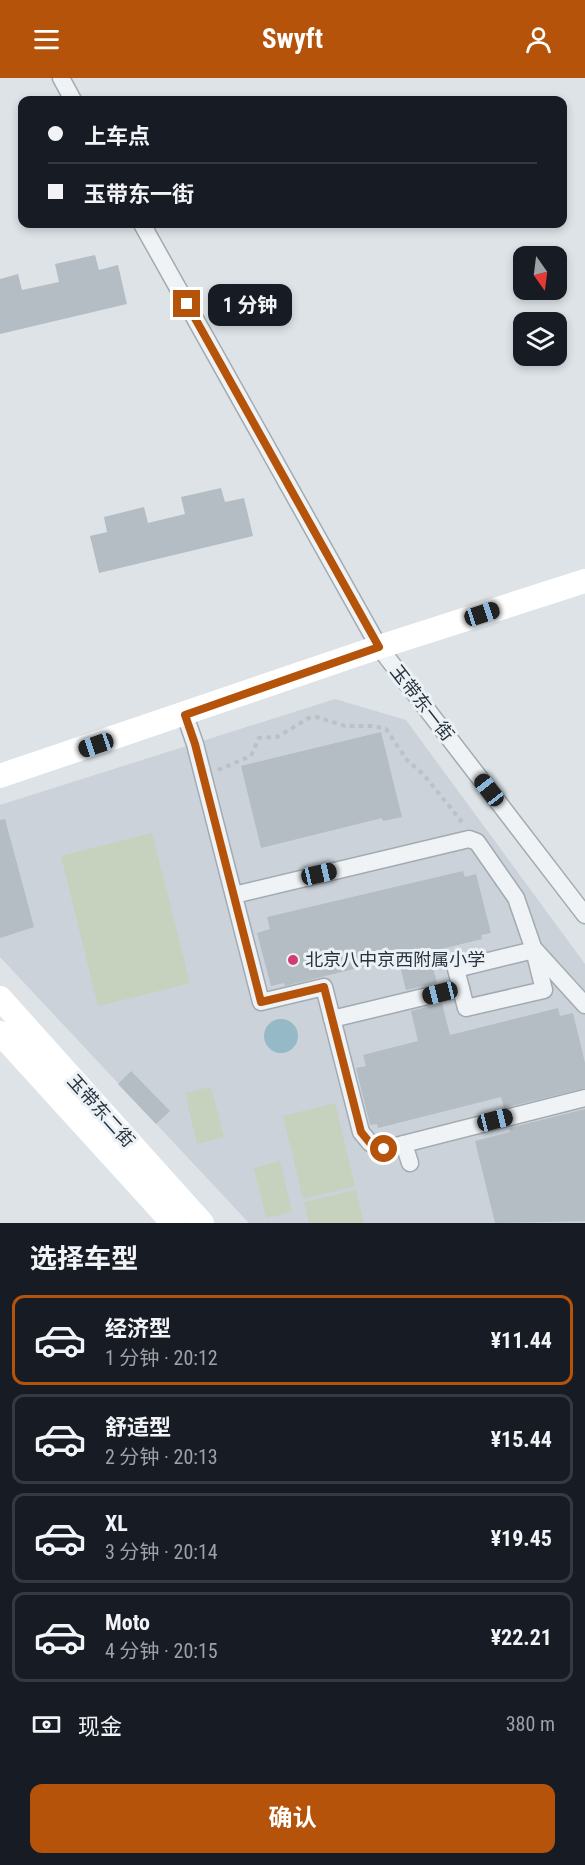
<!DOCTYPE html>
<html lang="zh">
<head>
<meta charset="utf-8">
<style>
	:root { --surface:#171b24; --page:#242831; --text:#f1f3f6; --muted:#9ea1a6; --line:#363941; --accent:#b45309 }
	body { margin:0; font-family:"Roboto Condensed","Noto Sans SC",sans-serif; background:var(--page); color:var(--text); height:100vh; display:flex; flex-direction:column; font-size:22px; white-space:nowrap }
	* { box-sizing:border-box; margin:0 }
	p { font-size:20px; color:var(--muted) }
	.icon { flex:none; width:33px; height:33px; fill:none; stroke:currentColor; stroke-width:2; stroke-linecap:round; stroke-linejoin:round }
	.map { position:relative; height:1145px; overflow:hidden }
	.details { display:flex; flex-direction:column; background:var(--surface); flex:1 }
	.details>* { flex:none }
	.banner { position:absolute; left:18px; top:18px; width:549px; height:132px; border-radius:12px; box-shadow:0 3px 9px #0003; display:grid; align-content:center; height:132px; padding:0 30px; background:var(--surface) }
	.needle { width:39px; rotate:166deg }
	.buttons { position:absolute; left:513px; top:168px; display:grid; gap:12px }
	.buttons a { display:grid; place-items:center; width:54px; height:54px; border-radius:12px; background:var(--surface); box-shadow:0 3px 9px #0003; font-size:30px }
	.end { position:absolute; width:27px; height:27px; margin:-14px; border:8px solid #b45309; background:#fff; box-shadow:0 0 0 3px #fff }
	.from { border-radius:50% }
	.bubble { position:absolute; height:42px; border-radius:12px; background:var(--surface); box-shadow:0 3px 9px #0003; font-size:20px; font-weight:700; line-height:42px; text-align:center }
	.car { position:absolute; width:18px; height:36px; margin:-18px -9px; border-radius:8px; box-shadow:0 0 4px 2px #0007; background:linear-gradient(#222 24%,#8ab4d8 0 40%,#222 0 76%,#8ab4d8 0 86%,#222 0) }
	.banner b { display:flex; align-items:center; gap:21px; height:57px; font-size:22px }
	.banner b+b { border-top:2px solid var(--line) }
	.banner i { width:15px; height:15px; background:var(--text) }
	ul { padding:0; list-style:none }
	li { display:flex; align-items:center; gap:18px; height:90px; margin:0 12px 9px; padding:0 18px; border:3px solid var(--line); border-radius:12px }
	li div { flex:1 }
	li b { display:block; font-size:22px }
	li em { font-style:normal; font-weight:700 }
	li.current { border-color:var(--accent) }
	li>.icon { width:54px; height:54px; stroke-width:1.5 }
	h2 { padding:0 30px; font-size:27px; line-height:72px }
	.pay { display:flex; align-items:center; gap:15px; height:66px; padding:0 30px; font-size:22px }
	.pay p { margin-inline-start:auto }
	.action { display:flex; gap:12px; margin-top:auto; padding:12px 30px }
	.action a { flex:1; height:69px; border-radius:12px; background:var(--accent); color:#fff; font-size:24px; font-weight:700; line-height:69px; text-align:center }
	header { display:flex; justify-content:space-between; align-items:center; height:78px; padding:0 30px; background:var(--accent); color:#fff; font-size:27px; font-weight:700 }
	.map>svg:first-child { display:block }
</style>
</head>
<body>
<header><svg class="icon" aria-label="menu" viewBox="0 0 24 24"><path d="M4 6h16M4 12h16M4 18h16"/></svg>Swyft<svg class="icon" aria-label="person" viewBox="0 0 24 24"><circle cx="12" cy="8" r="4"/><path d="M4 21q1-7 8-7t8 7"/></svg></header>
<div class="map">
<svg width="585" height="1145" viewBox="0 0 585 1145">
	<rect width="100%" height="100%" fill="#dde3e7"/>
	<polygon fill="#cbd2d9" points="335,621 406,642 585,886 585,1145 249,1145 0,879 0,727"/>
	<g fill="#c6d1be">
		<polygon points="152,755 190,905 98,928 61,778"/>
		<polygon points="211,1009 224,1059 197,1066 185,1015"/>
		<polygon points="335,1025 355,1108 303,1121 283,1038"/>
		<polygon points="280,1083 292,1134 266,1140 254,1090"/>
		<polygon points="356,1112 364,1145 309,1145 304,1124"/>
	</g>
	<circle fill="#96b9c8" cx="281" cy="958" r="17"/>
	<g fill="#b4bdc4">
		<polygon points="95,177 99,192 118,187 127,226 0,256 0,201 18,196 22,212 59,204 55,186"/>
		<polygon points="221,410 225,424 244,420 253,458 99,495 90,458 107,454 104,439 144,429 148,445 185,436 181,419"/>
		<polygon points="381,654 402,739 383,743 382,740 261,770 241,688"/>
		<polygon points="5,741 34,849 0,860 0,742"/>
		<polygon points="463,793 465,799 476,796 491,855 481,857 482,861 429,874 437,905 406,912 398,880 285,908 284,905 271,908 257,855 270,851 267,839"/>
		<polygon points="442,925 450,957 558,930 560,938 573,935 585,985 585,1010 504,1030 501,1019 378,1050 377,1046 370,1047 356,990 366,988 363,977 418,963 411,933"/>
		<polygon points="131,993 170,1033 156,1046 118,1006"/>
		<polygon points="585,1031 585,1143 495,1145 475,1063 510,1054 509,1050"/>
	</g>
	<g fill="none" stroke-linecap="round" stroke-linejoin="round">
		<g stroke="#a2abb1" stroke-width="19">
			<g id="street">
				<polyline points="61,0 73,22"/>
				<polyline points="142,146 379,569 585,837"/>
				<polyline points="185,637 195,666 261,924 324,909 361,1054 370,1065 384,1071 585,1020"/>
				<polyline points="234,817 469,761 477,764 516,820 534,872 544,912 466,930 456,891 534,872"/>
				<polyline points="535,872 585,927"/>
				<polyline points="332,941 461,910"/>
				<polyline points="404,1066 410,1085"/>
			</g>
		</g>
		<polyline stroke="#bbc1c5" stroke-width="4" stroke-dasharray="4.5 4.5" stroke-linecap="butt" points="218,692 251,678 259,660 277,659 309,640 317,639 345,648 374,648 386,651 407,682 423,696 462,744"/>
		<use href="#street" stroke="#eff3f5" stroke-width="16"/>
		<g stroke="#fff" stroke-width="24">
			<polyline points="0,698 379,569 585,503"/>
			<polyline points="0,920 202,1145"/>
			<polyline points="0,955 173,1145"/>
		</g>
	</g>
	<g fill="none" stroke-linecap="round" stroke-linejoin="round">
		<polyline stroke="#b45309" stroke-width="8" points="187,226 379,569 185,637 195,666 261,924 324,909 361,1054 370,1065 384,1071"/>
	</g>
	<circle fill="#d03d71" stroke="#ecf1f5" stroke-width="2" cx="293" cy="882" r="6"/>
	<g text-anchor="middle" stroke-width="6" stroke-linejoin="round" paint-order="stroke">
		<g font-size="18" fill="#26333e" stroke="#ecf1f5">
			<text transform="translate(422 625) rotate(52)" y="6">玉带东一街</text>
			<text transform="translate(101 1033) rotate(48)" y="6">玉带东二街</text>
		</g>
		<g font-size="18" fill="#26333e" stroke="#ecf1f5" text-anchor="start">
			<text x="305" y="888">北京八中京西附属小学</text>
		</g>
	</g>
</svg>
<div class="buttons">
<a><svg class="needle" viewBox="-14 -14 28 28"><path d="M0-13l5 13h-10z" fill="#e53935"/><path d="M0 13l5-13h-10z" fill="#9ea1a6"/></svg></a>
<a><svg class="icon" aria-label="layers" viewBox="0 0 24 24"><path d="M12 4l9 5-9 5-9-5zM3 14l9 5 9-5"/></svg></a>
</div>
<i class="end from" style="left:384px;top:1071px"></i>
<i class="end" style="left:187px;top:226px"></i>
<div class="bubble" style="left:208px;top:206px;width:84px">1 分钟</div>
<i class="car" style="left:482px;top:536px;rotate:72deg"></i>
<i class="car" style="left:96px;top:667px;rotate:251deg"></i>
<i class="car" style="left:489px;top:712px;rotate:322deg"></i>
<i class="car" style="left:319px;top:796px;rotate:77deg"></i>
<i class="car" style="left:440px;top:915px;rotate:256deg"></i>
<i class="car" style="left:495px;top:1042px;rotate:76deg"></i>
<div class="banner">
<b><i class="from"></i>上车点</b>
<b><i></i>玉带东一街</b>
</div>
</div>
<section class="details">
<h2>选择车型</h2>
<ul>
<li class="current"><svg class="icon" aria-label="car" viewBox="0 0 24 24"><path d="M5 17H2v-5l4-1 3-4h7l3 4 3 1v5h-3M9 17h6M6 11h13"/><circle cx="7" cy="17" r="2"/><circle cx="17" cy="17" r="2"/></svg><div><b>经济型</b><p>1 分钟 · 20:12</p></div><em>¥11.44</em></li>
<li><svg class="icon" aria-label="car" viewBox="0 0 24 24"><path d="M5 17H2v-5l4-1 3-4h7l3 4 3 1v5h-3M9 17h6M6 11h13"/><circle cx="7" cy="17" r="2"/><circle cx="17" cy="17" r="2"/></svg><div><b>舒适型</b><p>2 分钟 · 20:13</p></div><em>¥15.44</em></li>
<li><svg class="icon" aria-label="car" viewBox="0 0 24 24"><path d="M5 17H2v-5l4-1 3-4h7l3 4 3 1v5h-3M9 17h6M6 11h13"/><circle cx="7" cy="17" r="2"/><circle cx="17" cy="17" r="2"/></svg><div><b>XL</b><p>3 分钟 · 20:14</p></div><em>¥19.45</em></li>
<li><svg class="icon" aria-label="car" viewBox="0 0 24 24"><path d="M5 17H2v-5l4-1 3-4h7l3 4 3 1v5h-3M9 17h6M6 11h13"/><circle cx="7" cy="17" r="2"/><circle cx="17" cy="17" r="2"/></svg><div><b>Moto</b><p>4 分钟 · 20:15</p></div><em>¥22.21</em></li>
</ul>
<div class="pay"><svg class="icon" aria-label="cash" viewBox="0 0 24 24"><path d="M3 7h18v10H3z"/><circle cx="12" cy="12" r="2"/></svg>现金<p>380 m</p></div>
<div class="action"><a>确认</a></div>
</section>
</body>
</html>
